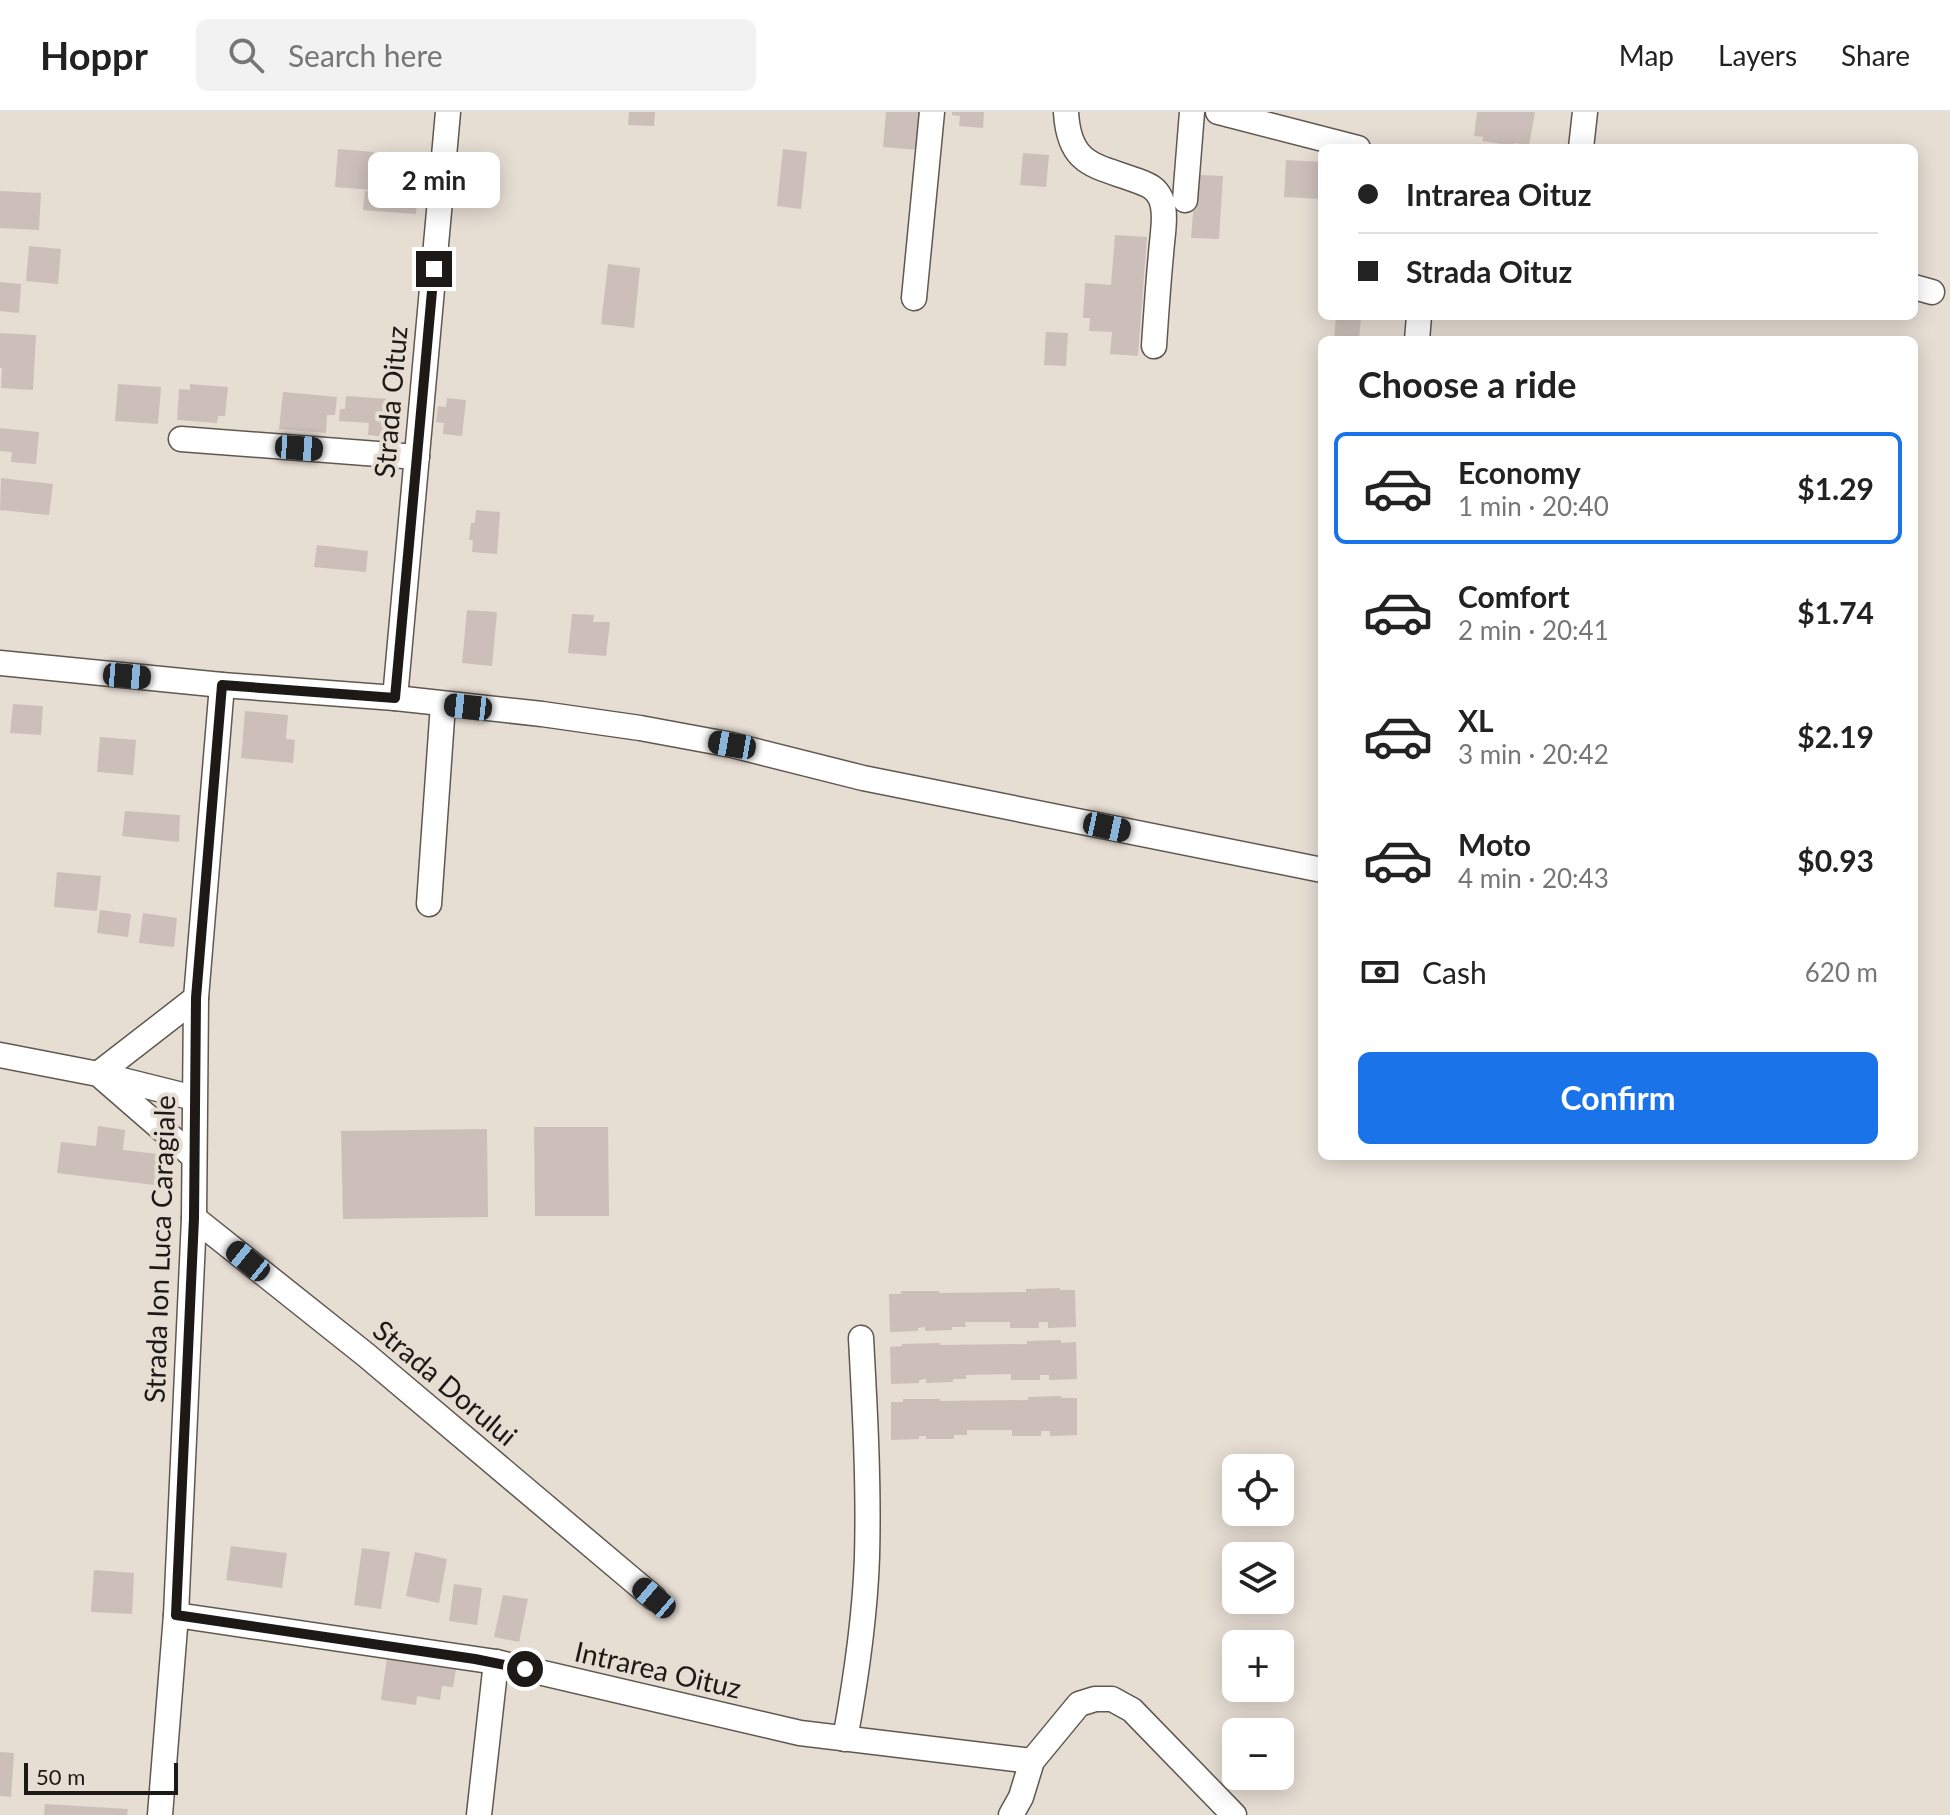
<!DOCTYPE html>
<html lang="en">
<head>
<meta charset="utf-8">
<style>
	:root { --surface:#fff; --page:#f2f2f2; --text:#222; --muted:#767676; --line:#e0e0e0; --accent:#1a73e8 }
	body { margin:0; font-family:Lato,sans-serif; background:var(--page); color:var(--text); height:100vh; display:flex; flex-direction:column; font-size:30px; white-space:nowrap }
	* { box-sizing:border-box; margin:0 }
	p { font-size:26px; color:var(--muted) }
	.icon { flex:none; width:44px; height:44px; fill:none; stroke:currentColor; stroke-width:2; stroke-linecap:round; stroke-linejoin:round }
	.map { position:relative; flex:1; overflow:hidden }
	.details { position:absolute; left:1318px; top:224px; width:600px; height:824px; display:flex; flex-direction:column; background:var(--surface); border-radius:12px; box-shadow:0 4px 20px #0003 }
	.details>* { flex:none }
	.banner { position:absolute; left:1318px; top:32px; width:600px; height:176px; border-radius:12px; box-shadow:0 4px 20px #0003; display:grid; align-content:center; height:176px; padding:0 40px; background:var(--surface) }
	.buttons { position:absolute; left:1222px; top:1342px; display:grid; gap:16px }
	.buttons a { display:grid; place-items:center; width:72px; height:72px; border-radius:12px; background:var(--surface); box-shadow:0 4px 20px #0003; font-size:40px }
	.scale { position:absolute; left:24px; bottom:20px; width:154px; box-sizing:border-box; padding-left:8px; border:4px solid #1d1916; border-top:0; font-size:22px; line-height:28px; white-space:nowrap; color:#1d1916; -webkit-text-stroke:6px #e6ddd3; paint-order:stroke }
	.end { position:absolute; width:36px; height:36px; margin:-18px; border:10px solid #1d1916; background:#fff; box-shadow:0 0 0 4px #fff }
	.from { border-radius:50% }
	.bubble { position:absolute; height:56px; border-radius:12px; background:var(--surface); box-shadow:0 4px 20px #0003; font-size:26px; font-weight:700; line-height:56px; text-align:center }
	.car { position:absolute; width:24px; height:48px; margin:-24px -12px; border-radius:10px; box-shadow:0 0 6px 2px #0007; background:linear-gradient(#222 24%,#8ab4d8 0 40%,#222 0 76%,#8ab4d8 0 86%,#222 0) }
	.banner b { display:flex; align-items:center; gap:28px; height:76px; font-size:30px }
	.banner b+b { border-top:2px solid var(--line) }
	.banner i { width:20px; height:20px; background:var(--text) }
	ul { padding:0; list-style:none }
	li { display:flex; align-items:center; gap:24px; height:112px; margin:0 16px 12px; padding:0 24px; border:4px solid transparent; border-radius:12px }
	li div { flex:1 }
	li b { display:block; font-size:30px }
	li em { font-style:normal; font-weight:700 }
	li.current { border-color:var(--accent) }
	li>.icon { width:72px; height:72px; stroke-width:1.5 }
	h2 { padding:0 40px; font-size:36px; line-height:96px }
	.pay { display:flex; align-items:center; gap:20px; height:88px; padding:0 40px; font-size:30px }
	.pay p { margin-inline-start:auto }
	.primary-button { display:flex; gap:16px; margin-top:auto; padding:16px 40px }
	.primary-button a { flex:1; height:92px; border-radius:12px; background:var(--accent); color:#fff; font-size:32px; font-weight:700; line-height:92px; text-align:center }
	header { display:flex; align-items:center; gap:48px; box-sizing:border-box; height:112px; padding:0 40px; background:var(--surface); border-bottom:2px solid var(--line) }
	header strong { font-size:38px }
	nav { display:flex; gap:44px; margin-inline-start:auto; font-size:28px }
	.search { width:560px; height:72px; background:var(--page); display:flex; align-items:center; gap:20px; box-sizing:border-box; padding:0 28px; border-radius:12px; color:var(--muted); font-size:30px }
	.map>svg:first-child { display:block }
</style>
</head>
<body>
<header>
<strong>Hoppr</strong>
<div class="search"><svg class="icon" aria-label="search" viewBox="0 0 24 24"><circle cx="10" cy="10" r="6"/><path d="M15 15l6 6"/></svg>Search here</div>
<nav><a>Map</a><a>Layers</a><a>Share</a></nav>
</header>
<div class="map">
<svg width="1950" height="1703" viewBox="0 0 1950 1703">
	<rect width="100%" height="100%" fill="#e6ddd3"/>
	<g fill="#ccbfb9">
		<polygon points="629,0 655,0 654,14 628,13"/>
		<polygon points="886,0 922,0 919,38 883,35"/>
		<polygon points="952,0 984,0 983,16 959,14 960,4 952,3"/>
		<polygon points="1477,0 1535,0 1529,34 1515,31 1515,34 1482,29 1483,25 1474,24"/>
		<polygon points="338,37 374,40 371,78 335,75"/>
		<polygon points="783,37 807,40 801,97 777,94"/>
		<polygon points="1023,41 1049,43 1046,75 1020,73"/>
		<polygon points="1286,48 1322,50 1320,87 1284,85"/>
		<polygon points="1198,63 1223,64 1219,127 1191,126 1194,90"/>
		<polygon points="0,79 41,81 39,118 0,116"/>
		<polygon points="365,79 418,83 416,102 363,98"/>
		<polygon points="1115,123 1147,125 1138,244 1110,242 1112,220 1089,219 1090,206 1083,206 1085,171 1111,173"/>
		<polygon points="29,134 61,137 58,172 26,169"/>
		<polygon points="608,152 640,156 634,216 601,212"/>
		<polygon points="0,170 21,172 19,201 0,199"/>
		<polygon points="1336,204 1361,204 1359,228 1334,228"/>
		<polygon points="1046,220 1068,221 1066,254 1044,253"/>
		<polygon points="0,221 36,223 33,278 1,276 2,256 0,256"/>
		<polygon points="118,272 161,275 158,312 115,309"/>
		<polygon points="190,272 228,275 225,304 218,304 217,311 177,308 179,277 190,278"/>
		<polygon points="283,280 337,285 335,303 327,303 326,321 279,317"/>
		<polygon points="346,284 390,287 387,325 368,323 369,311 339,309 340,297 345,297"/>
		<polygon points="447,286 466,288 462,324 443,322 444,311 436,310 438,294 446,295"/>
		<polygon points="0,316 39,320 36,352 11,350 12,340 0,339"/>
		<polygon points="1,366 53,372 49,403 0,398"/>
		<polygon points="476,398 500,400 497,442 472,440 473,428 469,428 471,411 475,411"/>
		<polygon points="317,433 368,439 366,460 314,455"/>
		<polygon points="467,498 497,500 492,554 462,551"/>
		<polygon points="572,502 594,503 593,510 610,510 606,544 568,541"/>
		<polygon points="13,592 43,594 41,623 10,621"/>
		<polygon points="245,599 288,603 286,627 295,628 293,651 241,646"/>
		<polygon points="100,625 136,628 133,663 97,660"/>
		<polygon points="125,699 180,703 179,730 122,724"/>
		<polygon points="57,760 101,764 97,799 54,795"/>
		<polygon points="100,798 131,802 128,825 97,821"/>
		<polygon points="143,801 177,806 174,835 139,831"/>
		<polygon points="98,1014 125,1018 123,1038 158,1042 154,1073 57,1061 61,1030 96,1034"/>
		<polygon points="534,1015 608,1015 609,1104 535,1104"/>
		<polygon points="487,1017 488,1105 343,1107 341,1019"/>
		<polygon points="1060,1176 1060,1178 1075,1178 1076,1215 1048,1216 1048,1210 1039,1210 1039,1216 1010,1216 1010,1210 965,1210 966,1215 952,1215 952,1218 925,1219 925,1215 918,1216 918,1219 890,1220 889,1182 901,1182 901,1179 939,1179 939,1181 1026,1180 1026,1177"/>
		<polygon points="1061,1228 1061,1231 1076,1230 1077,1267 1049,1268 1049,1263 1040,1263 1040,1268 1011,1268 1011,1262 966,1263 966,1267 953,1267 953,1270 926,1271 926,1267 919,1268 919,1271 891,1272 890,1235 902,1234 902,1232 940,1231 940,1233 1027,1232 1027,1229"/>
		<polygon points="1061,1284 1061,1286 1077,1286 1077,1323 1050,1324 1050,1319 1041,1319 1041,1324 1012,1324 1012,1318 967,1318 967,1323 954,1323 954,1327 926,1327 926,1324 919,1324 919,1327 891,1328 891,1290 903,1290 903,1287 940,1287 940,1289 1028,1288 1028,1285"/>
		<polygon points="231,1434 287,1441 282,1476 226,1468"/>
		<polygon points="362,1436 390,1440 381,1497 354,1493"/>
		<polygon points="415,1440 447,1447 439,1491 406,1484"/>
		<polygon points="94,1458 134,1461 132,1502 91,1500"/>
		<polygon points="454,1472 482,1476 477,1513 449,1509"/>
		<polygon points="503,1483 528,1487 519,1530 494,1525"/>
		<polygon points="387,1546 456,1557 453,1575 442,1574 440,1588 417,1584 416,1593 381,1588"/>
		<polygon points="0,1640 14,1641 11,1685 0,1684"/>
		<polygon points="45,1692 128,1697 127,1703 44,1703"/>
	</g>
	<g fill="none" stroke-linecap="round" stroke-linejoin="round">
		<g stroke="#605850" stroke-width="27">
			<g id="minor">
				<path d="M1066,0C1069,54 1095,53 1138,69C1149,73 1156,76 1161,87C1167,103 1162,125 1161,142C1158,173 1156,204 1154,234"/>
				<polyline points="1218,0 1358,36"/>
				<polyline points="1581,36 1585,0"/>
				<polyline points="1185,88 1192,0"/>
				<polyline points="1914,175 1932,180"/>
				<polyline points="914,186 932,0"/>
				<polyline points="1417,228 1419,204"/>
				<polyline points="181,327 417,345"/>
				<polyline points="0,551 222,573 395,586 542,602 640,616 732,633 863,666 1322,758"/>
				<polyline points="395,586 448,0"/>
				<polyline points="429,792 443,592"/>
				<polyline points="0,943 98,962 194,986"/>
				<polyline points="98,962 196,886"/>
				<polyline points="103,966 194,1045"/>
				<polyline points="194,1106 366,1243 654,1486"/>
				<polyline points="176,1503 496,1550 800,1621 1032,1649"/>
				<path d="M845,1627C856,1567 865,1506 867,1445C869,1372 865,1299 861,1226"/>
				<polyline points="160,1703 176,1503 194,1106 196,886 222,573"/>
				<polyline points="479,1703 496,1550"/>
				<polyline points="1011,1703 1021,1685 1032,1649 1079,1592 1095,1587 1112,1587 1132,1598 1234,1703"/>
			</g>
		</g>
		<use href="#minor" stroke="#fff" stroke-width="24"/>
	</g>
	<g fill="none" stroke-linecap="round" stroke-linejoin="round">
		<polyline stroke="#1d1916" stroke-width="10" points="434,157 395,586 222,573 196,886 194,1106 176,1503 475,1547 525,1557"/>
	</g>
	<g text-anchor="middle" stroke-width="8" stroke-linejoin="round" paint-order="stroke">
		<g font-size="28" fill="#1d1916" stroke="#e6ddd3">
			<text transform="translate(391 290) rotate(-85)" y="10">Strada Oituz</text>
			<text transform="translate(160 1137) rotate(-88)" y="10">Strada Ion Luca Caragiale</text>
			<text transform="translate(445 1271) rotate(40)" y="10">Strada Dorului</text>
			<text transform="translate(658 1558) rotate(13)" y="10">Intrarea Oituz</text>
		</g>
	</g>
</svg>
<div class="buttons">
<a><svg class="icon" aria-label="locate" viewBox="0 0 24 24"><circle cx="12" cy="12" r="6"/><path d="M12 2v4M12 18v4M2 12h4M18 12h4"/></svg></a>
<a><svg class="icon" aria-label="layers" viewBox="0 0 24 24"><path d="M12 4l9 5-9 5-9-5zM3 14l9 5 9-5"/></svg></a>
<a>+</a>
<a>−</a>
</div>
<div class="scale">50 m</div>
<i class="end from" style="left:525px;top:1557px"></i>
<i class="end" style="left:434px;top:157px"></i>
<div class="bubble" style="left:368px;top:40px;width:132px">2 min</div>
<i class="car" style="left:299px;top:336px;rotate:94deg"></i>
<i class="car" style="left:127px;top:564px;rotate:95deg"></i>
<i class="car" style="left:468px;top:595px;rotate:276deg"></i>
<i class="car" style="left:732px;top:633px;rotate:280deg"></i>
<i class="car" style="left:1107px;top:715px;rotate:102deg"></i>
<i class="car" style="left:248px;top:1149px;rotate:309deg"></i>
<i class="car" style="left:654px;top:1486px;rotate:310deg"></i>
<div class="banner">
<b><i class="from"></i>Intrarea Oituz</b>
<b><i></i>Strada Oituz</b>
</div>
<section class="details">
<h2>Choose a ride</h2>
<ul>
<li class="current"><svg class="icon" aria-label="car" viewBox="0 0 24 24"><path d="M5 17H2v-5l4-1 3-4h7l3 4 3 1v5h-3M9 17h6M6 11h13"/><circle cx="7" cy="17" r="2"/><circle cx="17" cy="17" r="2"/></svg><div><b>Economy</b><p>1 min · 20:40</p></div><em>$1.29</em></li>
<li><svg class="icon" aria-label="car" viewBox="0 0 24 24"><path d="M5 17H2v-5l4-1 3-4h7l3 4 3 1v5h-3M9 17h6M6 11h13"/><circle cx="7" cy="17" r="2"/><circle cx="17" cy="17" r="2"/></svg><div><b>Comfort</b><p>2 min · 20:41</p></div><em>$1.74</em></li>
<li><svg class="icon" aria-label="car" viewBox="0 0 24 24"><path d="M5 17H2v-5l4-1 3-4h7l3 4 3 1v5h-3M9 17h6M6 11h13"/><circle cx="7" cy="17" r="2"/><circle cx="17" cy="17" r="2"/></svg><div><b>XL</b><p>3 min · 20:42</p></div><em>$2.19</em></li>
<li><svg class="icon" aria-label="car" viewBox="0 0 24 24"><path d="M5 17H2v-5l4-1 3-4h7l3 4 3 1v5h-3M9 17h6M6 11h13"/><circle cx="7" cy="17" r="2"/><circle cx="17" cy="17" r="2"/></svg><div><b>Moto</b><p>4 min · 20:43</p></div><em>$0.93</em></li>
</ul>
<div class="pay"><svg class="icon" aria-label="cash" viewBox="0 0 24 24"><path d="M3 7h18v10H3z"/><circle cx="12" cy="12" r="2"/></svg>Cash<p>620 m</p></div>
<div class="primary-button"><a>Confirm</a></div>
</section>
</div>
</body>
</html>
